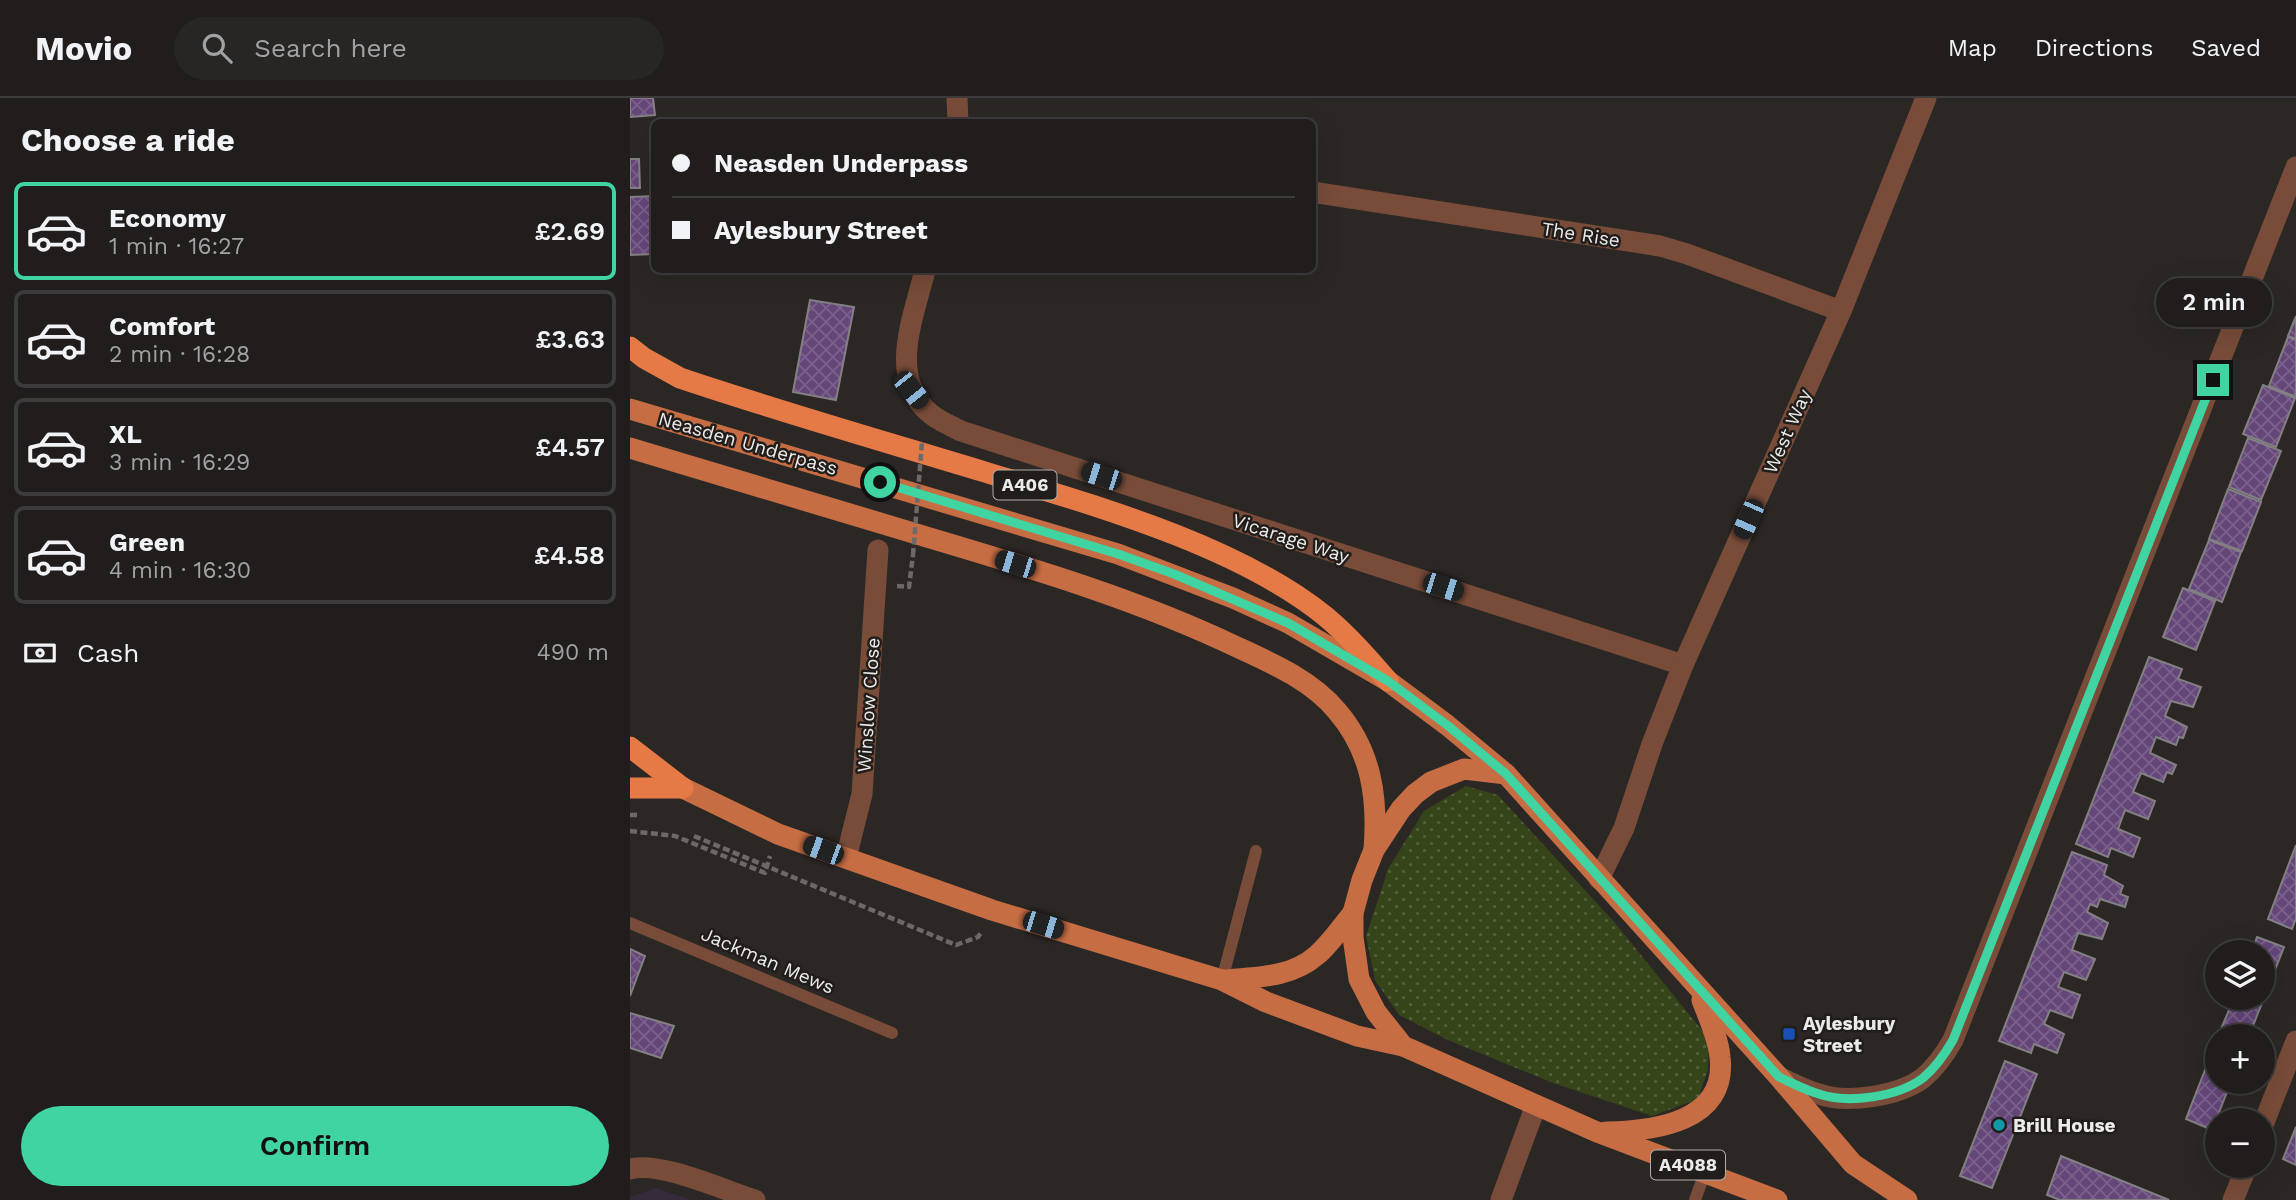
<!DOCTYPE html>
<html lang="en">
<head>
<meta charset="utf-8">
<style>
	:root { --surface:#201d1c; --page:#282625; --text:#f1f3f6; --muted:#a2a2a3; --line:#3d3b3b; --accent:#3fd4a2 }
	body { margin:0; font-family:"Work Sans",sans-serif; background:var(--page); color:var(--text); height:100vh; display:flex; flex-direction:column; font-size:26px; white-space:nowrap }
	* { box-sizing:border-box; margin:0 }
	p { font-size:23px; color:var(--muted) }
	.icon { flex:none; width:38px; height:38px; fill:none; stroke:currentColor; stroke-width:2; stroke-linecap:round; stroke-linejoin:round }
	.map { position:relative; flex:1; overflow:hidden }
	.sheet { display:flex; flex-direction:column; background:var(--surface); width:630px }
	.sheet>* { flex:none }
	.top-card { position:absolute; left:21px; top:21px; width:665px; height:154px; border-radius:10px; box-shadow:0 7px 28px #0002,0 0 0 2px var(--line); display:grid; align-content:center; height:154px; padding:0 21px; background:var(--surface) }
	.tools { position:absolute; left:1575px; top:842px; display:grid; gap:14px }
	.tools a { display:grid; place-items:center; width:70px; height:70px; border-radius:50%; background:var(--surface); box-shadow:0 7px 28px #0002,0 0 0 2px var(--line); font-size:35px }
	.end { position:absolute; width:32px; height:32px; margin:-16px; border:9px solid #3fd4a2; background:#111; box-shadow:0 0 0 4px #111 }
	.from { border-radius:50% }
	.bubble { position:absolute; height:49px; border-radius:24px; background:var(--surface); box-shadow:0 7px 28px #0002,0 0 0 2px var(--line); font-size:23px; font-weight:600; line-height:49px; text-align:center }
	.car { position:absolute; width:21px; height:42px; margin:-21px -10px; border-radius:9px; box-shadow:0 0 5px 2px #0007; background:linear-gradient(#222 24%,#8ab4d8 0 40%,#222 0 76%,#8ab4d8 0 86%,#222 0) }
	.top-card b { display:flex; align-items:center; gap:24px; height:66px; font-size:26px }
	.top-card b+b { border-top:2px solid var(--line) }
	.top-card i { width:18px; height:18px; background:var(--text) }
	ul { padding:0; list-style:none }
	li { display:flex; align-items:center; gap:21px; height:98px; margin:0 14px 10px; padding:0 7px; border:4px solid var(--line); border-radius:10px }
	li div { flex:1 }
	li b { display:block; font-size:26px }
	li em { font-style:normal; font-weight:600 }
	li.current { border-color:var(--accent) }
	li>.icon { width:63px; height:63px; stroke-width:1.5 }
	h2 { padding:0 21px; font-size:32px; line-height:84px }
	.pay { display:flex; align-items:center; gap:18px; height:77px; padding:0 21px; font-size:26px }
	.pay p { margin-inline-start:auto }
	.cta { display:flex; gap:14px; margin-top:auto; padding:14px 21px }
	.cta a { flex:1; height:80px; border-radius:42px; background:var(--accent); color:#111; font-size:28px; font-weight:600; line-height:80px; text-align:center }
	header { display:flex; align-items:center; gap:42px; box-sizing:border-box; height:98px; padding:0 35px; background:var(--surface); border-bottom:2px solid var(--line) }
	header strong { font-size:33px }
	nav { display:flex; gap:38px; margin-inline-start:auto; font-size:24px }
	.search { width:490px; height:63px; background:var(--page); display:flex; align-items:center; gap:18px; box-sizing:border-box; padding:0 24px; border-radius:38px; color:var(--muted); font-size:26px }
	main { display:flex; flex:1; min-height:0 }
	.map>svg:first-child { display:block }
</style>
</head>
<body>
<header>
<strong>Movio</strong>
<div class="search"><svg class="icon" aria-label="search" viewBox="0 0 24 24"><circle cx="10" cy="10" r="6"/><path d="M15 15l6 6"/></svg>Search here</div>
<nav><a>Map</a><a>Directions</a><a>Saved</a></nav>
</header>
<main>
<section class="sheet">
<h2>Choose a ride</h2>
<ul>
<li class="current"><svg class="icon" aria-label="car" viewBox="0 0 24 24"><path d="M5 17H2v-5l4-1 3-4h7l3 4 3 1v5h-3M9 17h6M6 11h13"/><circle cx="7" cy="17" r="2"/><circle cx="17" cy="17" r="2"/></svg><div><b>Economy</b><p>1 min · 16:27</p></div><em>£2.69</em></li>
<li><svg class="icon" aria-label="car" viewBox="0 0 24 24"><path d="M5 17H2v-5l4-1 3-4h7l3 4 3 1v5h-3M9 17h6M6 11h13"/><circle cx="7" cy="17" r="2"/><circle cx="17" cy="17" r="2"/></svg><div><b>Comfort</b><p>2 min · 16:28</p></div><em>£3.63</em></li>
<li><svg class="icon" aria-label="car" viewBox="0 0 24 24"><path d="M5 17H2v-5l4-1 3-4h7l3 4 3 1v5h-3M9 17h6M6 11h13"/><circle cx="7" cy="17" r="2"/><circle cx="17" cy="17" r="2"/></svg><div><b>XL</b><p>3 min · 16:29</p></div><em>£4.57</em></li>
<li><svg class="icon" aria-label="car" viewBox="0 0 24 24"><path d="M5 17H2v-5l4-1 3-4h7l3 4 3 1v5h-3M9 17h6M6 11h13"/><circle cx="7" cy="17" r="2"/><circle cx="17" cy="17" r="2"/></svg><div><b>Green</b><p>4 min · 16:30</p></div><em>£4.58</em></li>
</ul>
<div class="pay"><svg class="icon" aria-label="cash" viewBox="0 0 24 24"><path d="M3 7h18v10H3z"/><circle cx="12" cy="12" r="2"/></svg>Cash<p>490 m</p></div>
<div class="cta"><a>Confirm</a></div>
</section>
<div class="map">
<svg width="1666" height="1102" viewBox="0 0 1666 1102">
	<defs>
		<pattern id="grass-dots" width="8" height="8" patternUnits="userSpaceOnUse" patternTransform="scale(1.75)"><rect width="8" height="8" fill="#364519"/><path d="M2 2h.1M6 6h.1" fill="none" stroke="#53603a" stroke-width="1.8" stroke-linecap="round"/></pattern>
		<pattern id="building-cross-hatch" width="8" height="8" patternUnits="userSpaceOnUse" patternTransform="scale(1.75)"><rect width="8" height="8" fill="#654679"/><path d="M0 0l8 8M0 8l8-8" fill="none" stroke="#7b618c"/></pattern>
	</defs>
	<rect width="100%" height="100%" fill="#2b2725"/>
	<polygon fill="#352b3a" points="26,1090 61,1102 0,1102 0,1099"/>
	<polygon fill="url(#grass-dots)" points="836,688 868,697 985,825 1079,941 1078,971 1068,1001 1022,1018 923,985 818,942 769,917 745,882 736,838 758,771 794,713"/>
	<g fill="url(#building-cross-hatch)" stroke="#838084" stroke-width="2">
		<polygon points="0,0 23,0 25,17 0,19"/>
		<polygon points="0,61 9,61 10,90 0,90"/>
		<polygon points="24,98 24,156 0,157 0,99"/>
		<polygon points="180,202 224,209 206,302 163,294"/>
		<polygon points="1666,218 1666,241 1658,238"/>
		<polygon points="1658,239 1666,242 1666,299 1639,288"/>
		<polygon points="1633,287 1665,300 1646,349 1613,336"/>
		<polygon points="1618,340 1651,353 1631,402 1599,389"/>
		<polygon points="1598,391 1631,404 1612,453 1579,441"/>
		<polygon points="1579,442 1611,454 1592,504 1559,491"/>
		<polygon points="1553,490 1585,503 1566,552 1533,539"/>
		<polygon points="1519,559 1552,571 1548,581 1571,589 1563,609 1541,603 1535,618 1557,629 1553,640 1549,639 1546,647 1526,639 1520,655 1546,667 1542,676 1537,674 1533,684 1511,675 1503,694 1525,703 1518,721 1495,712 1488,731 1510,740 1503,759 1481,750 1478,759 1446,746"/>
		<polygon points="1666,747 1666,820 1662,831 1638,821"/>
		<polygon points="1442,754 1477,767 1474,777 1493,788 1490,796 1498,799 1495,809 1470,801 1467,809 1460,806 1457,814 1478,825 1472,841 1448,835 1442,852 1465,861 1456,882 1434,874 1428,889 1450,897 1442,920 1420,912 1414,926 1434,936 1427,955 1404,946 1401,955 1369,943"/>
		<polygon points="1627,839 1654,849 1619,938 1588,938 1604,900 1633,900 1633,854 1622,854"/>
		<polygon points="0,851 15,858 0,898"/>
		<polygon points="0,915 44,928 31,960 0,950"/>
		<polygon points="1587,941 1587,984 1601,984 1582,1032 1556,1021"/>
		<polygon points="1375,963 1407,976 1362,1090 1330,1078"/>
		<polygon points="1666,1029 1666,1067 1653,1061"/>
		<polygon points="1431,1058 1539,1102 1430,1102 1417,1097"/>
	</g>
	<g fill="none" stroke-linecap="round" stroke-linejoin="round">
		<g stroke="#6c6967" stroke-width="4.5" stroke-dasharray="7 3.5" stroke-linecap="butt">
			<polyline points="267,488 279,489 283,457"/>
			<polyline points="0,717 7,717"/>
			<polyline points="0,733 45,738 135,775 140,758"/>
			<polyline points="64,738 326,847 348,839 352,833"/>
		</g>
		<g stroke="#784c39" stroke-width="12">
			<polyline points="0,825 262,935"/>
			<polyline points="592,882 626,753"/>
			<polyline points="1065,1102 1075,1074"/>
		</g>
		<g stroke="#784c39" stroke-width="21">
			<polyline points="327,0 328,24"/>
			<polyline points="682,94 1030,148 1057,156 1211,213"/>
			<path d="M295,172C284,219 256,281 302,317C311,324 322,328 331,333L1053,567"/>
			<polyline points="216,760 232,696 248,452"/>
			<polyline points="969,781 994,730 1022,646 1053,567 1211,213 1296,0"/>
			<path d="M1149,979C1162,985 1175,992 1189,996C1217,1006 1269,998 1293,980C1305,970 1315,956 1323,942L1666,69"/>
			<polyline points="1633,1027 1666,943"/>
			<path d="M0,1071C31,1063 93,1092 125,1102"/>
			<polyline points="871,1102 906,1007"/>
			<polyline points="1603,1102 1617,1068"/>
		</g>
		<g stroke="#c66d44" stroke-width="21">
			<polyline points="0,311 488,456 603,500 658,525 758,583 817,627 876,676 1149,979 1223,1066 1277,1102"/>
			<path d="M0,350C97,379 193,408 290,437C398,469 507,501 609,550C644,566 682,583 707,613C742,654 748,700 744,752"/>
			<polyline points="876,676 834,671 801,684 785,696 771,711 744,752 732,782 723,815 723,839 729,881 746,914 773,948 967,1034 1147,1102"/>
			<polyline points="53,690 148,736 362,812 592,882 636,904 727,938 773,948"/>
			<path d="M594,882C627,879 661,880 687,857C701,845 712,828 723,815"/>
			<path d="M976,1034C1024,1033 1098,1024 1090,959C1088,939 1079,921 1072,902"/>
		</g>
		<g stroke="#e57a47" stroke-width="21">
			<path d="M0,249L14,260L50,280C151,314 253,343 355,374C463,407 607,447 695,518C719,538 738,560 758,583"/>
			<polyline points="0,649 53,690"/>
			<polyline points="0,690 53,690"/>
		</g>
		<polyline stroke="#6c6967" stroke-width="4.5" stroke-dasharray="7 3.5" stroke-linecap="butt" points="283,457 292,344"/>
	</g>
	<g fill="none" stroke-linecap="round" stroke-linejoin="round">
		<path stroke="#3fd4a2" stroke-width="9" d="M250,384L488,456L544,476L658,525L758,583L817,627L876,676L1149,979C1162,985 1175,992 1189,996C1218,1006 1268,999 1293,980C1305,970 1315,956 1323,942L1583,282"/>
	</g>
	<rect fill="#1a4fb4" stroke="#211d1b" stroke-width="2.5" x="1152" y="929" width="14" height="14" rx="3.5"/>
	<circle fill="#0f9aa8" stroke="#211d1b" stroke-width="2.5" cx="1369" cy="1027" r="7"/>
	<g text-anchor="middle" stroke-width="5" stroke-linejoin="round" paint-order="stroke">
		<g fill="#211d1b" stroke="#b0adab" stroke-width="2">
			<rect x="363.5" y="372.5" width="63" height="29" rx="5"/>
			<rect x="1021" y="1052.5" width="74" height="29" rx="5"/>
		</g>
		<g font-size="18" font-weight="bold" fill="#edebe9">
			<text x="395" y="393">A406</text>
			<text x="1058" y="1073">A4088</text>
		</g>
		<g font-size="19" fill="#edebe9" stroke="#211d1b">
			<text transform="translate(951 136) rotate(9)" y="7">The Rise</text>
			<text transform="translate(1157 333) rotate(-66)" y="7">West Way</text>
			<text transform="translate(118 345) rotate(16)" y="7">Neasden Underpass</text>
			<text transform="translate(661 440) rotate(18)" y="7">Vicarage Way</text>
			<text transform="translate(238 607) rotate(-86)" y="7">Winslow Close</text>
			<text transform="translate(138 862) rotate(23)" y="7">Jackman Mews</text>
		</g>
		<g font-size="19" font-weight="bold" fill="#edebe9" stroke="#211d1b" text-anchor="start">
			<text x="1173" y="932">Aylesbury<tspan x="1173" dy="22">Street</tspan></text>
			<text x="1383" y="1034">Brill House</text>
		</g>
	</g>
</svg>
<div class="tools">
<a><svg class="icon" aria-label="layers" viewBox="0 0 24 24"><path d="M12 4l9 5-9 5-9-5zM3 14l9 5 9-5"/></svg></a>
<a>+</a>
<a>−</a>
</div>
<i class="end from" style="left:250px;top:384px"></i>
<i class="end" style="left:1583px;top:282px"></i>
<div class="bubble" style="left:1526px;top:180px;width:116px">2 min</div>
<i class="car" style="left:281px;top:292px;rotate:141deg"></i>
<i class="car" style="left:471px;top:378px;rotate:288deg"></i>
<i class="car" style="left:1118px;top:421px;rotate:204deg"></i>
<i class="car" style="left:385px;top:466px;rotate:287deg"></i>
<i class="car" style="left:813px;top:489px;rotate:108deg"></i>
<i class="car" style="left:193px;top:752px;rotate:290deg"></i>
<i class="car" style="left:413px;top:827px;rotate:107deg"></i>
<div class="top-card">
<b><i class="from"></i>Neasden Underpass</b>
<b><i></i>Aylesbury Street</b>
</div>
</div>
</main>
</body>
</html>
